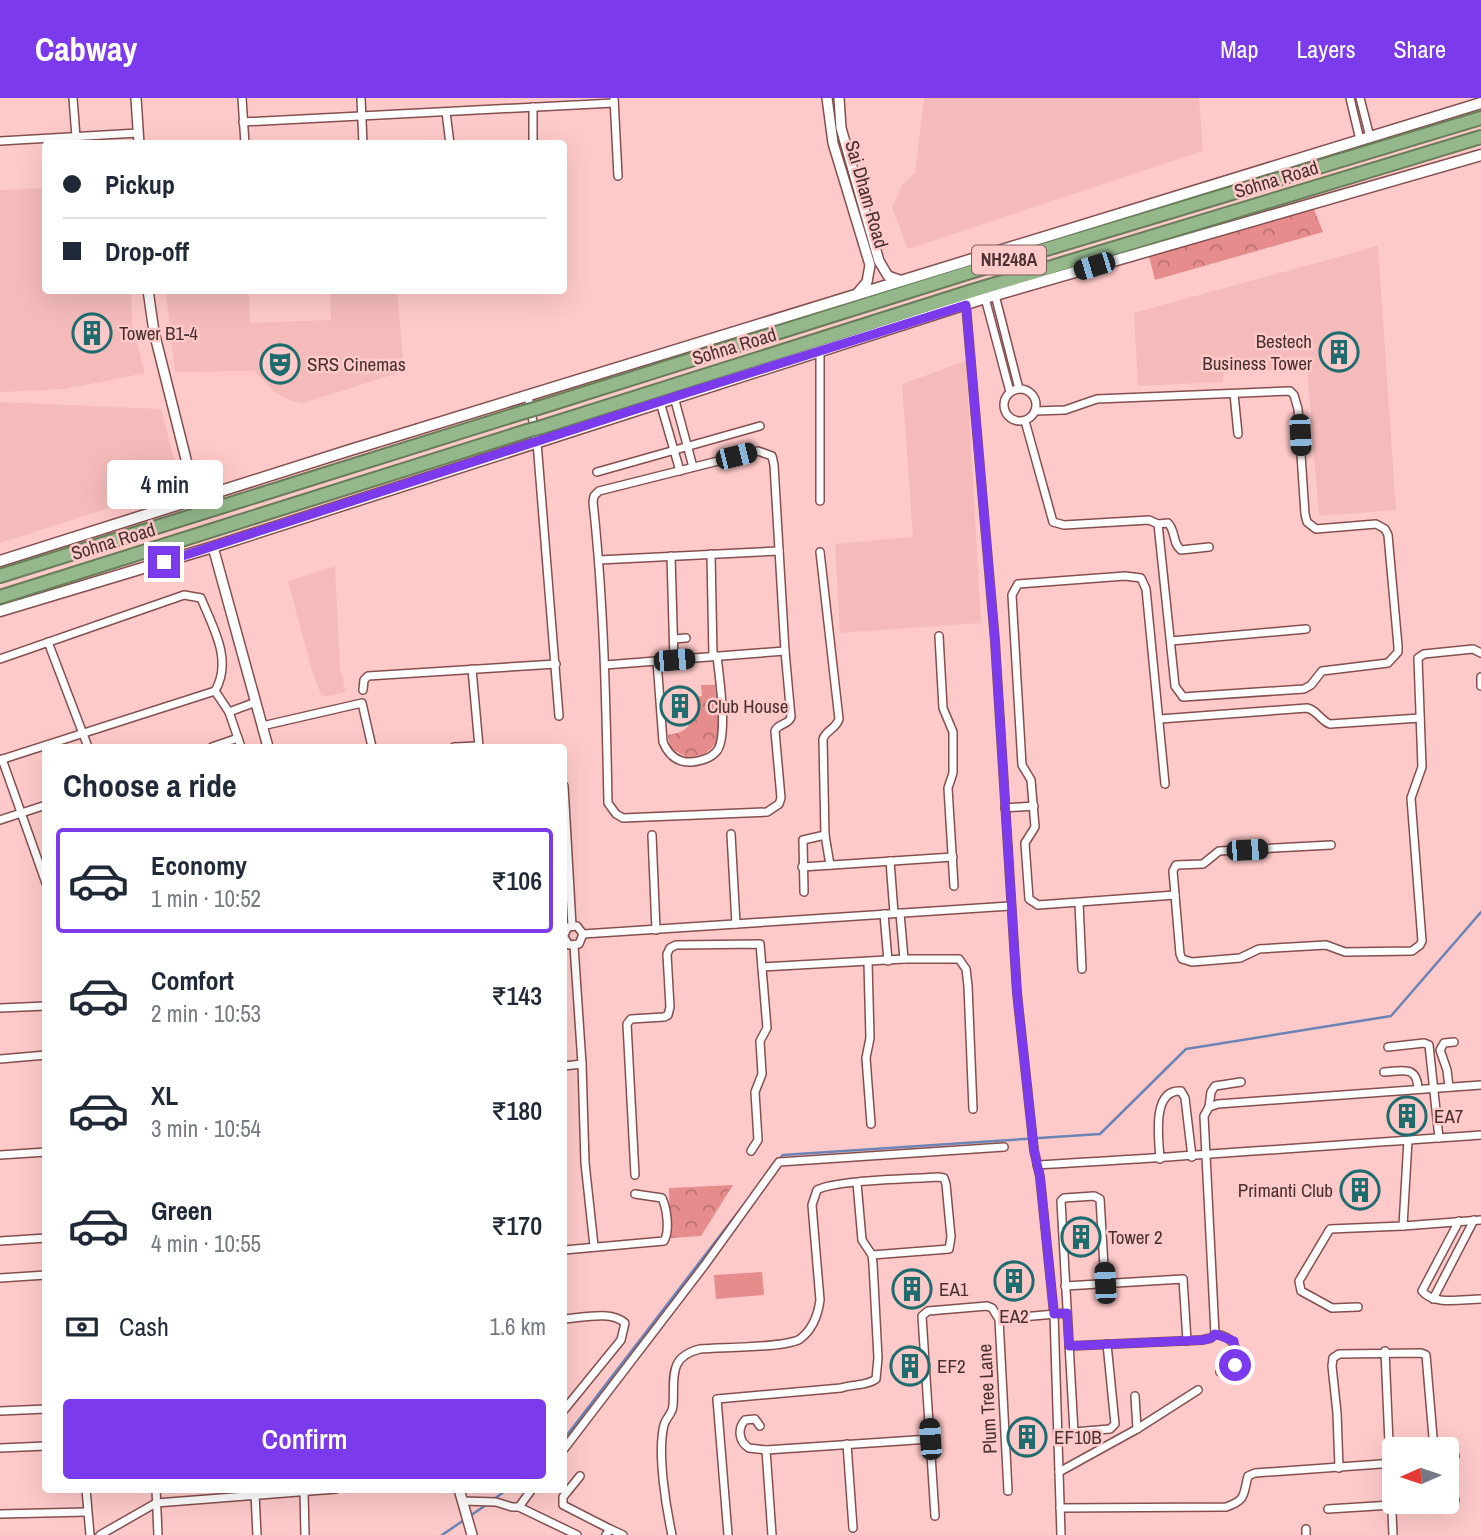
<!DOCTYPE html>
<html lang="en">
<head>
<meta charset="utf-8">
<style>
	:root { --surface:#fff; --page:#f6f6f7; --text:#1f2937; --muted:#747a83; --line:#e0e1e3; --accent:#7c3aed }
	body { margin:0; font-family:"Archivo Narrow",sans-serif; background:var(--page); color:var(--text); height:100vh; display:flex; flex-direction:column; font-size:26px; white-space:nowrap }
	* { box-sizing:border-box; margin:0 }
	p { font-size:23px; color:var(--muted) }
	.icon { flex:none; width:38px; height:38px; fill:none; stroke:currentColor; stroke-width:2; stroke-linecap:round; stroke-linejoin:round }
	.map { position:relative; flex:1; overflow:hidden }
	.sheet { position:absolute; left:42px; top:646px; width:525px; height:749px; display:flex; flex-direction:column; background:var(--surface); border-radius:7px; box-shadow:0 7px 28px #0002 }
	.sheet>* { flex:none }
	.hud { position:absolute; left:42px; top:42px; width:525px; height:154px; border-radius:7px; box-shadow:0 7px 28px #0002; display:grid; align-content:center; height:154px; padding:0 21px; background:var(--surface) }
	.needle { width:46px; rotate:267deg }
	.tools { position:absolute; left:1382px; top:1339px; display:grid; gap:14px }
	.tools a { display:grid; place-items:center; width:77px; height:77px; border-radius:7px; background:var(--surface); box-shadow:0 7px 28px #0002; font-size:35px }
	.end { position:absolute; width:32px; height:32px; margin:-16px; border:9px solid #7c3aed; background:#fff; box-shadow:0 0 0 4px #fff }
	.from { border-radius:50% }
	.bubble { position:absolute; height:49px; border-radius:7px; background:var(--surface); box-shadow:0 7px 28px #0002; font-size:23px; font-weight:600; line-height:49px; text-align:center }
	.car { position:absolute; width:21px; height:42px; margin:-21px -10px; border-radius:9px; box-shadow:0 0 5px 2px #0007; background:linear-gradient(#222 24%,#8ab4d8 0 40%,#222 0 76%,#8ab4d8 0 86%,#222 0) }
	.hud b { display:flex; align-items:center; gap:24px; height:66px; font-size:26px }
	.hud b+b { border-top:2px solid var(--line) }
	.hud i { width:18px; height:18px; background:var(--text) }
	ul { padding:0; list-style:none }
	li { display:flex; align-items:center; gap:21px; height:105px; margin:0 14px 10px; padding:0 7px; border:4px solid transparent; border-radius:7px }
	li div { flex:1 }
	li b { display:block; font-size:26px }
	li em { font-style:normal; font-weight:600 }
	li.on { border-color:var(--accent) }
	li>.icon { width:63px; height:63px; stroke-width:1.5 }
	h2 { padding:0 21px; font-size:32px; line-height:84px }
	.pay { display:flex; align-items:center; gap:18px; height:77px; padding:0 21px; font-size:26px }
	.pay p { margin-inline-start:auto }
	.primary-button { display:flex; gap:14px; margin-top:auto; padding:14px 21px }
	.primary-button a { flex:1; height:80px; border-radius:7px; background:var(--accent); color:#fff; font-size:28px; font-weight:600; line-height:80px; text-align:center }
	header { display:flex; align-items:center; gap:42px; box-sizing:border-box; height:98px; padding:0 35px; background:var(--accent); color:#fff }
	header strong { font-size:33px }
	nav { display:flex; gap:38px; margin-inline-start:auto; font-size:24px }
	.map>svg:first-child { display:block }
</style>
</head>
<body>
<header>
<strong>Cabway</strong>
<nav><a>Map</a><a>Layers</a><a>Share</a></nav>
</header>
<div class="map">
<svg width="1481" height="1437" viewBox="0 0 1481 1437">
	<defs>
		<pattern id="park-crowns" width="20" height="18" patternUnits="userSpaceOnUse" patternTransform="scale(1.75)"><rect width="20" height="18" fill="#e68c8c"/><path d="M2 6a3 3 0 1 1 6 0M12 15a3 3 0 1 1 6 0" fill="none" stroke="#bc7373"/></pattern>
	</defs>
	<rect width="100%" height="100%" fill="#fecac9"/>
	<g fill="#f4bbba">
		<polygon points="924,0 1199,0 1203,53 908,151 892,110 902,87 915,75"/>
		<polygon points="45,90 46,192 131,193 132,225 145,275 66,291 0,294 0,92"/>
		<polygon points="1378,148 1396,412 1319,418 1307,270 1224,275 1223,284 1138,288 1134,215"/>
		<polygon points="249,193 250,225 331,222 330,193 397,193 404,273 303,305 291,303 276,295 254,273 175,274 166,196"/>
		<polygon points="966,263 981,525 840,535 835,446 913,439 902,286"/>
		<polygon points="0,304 161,311 179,380 175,389 0,445"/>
		<polygon points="335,468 340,571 346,594 322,599 312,573 288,483"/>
	</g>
	<g fill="url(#park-crowns)">
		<polygon points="1313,109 1323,134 1155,182 1149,158"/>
		<path d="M701,587H715L719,643L705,656L688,660L670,650L668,637C693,634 694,620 693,599L702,598Z"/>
		<polygon points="733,1087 701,1138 670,1140 669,1090"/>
	</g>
	<polygon fill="#e68c8c" points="762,1174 764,1197 716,1201 714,1177"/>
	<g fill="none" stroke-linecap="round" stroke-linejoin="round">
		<g stroke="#6c83b5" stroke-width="2.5">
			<polyline points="778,1062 783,1057 1100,1036 1186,951 1391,918 1481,814"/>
			<polyline points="564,1341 742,1109"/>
			<polyline points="494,1401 508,1391"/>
			<polyline points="442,1437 486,1407"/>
		</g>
		<g stroke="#854f4f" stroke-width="10">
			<g id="minor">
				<polyline points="73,0 76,39"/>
				<polyline points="242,0 245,46"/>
				<polyline points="361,0 363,46"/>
				<polyline points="614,0 618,78"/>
				<polyline points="1350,0 1360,42"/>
				<polyline points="1360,0 1370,39"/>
				<polyline points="533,9 533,46"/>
				<polyline points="446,14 450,46"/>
				<polyline points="243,24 614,5"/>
				<polyline points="0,43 138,35"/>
				<polyline points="995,197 1019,291"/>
				<polyline points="985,200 1010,294"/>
				<polyline points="966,207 995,543 1017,895 1034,1052 1040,1079 1054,1216 1061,1437"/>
				<circle cx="1020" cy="307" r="16"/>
				<polyline points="1234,296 1238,336"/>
				<polyline points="528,298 537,344 559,618"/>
				<polyline points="674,299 693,369"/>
				<polyline points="660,304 680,373"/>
				<polyline points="1025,323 1053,424 1064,427 1149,422 1158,426 1175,588 1183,599 1304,591 1311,587 1322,573 1388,565 1398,554 1398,548 1388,437 1385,431 1376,426 1316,431 1307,424 1305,416 1298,311 1294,297 1290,293 1097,301 1065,312 1035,313"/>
				<path d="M758,353L772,358L774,367L785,553L791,619C789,627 778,625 775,633L781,700L779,706L767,714L623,720L616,716L608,705C606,604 604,504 593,404L594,398L599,393Z"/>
				<polyline points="597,374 760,328"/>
				<polyline points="820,403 820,253"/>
				<path d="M1158,426L1168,425C1176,433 1172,445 1181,452L1209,449"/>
				<path d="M820,454L839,621C836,631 826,632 823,641L825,737L830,767"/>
				<polyline points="711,456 713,558"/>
				<polyline points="671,458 674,562"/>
				<polyline points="599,462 779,453"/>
				<polyline points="939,538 943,610 953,634 953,675 948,690 954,788"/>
				<polyline points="674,541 686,540"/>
				<polyline points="1171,543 1306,531"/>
				<polyline points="48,544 88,649"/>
				<path d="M0,561L184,497L201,500C213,530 233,562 215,593L0,662"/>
				<path d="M657,563L663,644C668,656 677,665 692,664C700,663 710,661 716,654C729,641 719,578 717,558"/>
				<polyline points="605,567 785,553"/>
				<polyline points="472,571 479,649"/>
				<polyline points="1481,579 1481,588"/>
				<polyline points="363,592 364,582 368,578 556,566"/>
				<polyline points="215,593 229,614 241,649"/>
				<polyline points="229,614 256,604"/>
				<path d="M1160,621L1307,610C1317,612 1321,623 1330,626L1420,620"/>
				<polyline points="262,628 362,605 372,649"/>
				<polyline points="212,649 238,640"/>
				<polyline points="454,649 478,648"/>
				<polyline points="2,661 46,785"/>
				<polyline points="1165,686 1146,491 1141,480 1125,478 1018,486 1012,497 1022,667 1031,682 1035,729 1025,745 1029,801 1038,807 1175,797"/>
				<polyline points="564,688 572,828"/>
				<polyline points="1005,710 1034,708"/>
				<polyline points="0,722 46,707"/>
				<polyline points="731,736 736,826"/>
				<polyline points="652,737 656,832"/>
				<polyline points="1331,747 1219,753 1203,766 1176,767 1173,773 1180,856 1182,861 1192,864 1240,860 1259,851 1326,847 1345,854 1412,853 1420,847 1422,843 1411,700 1422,669 1418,560 1424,556 1473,551 1481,555"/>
				<polyline points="890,763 894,815"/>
				<polyline points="802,769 953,759"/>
				<polyline points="804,794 803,742 825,737"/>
				<polyline points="1079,805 1082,871"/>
				<polyline points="900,815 904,861"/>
				<polyline points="884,816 888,863"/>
				<polyline points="583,836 1010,808"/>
				<polyline points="564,837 568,829 577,828 583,836 579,846 569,847 564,839"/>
				<polyline points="574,848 582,966 585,1065 594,1148"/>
				<polyline points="868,865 870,940 866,960 871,1026"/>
				<polyline points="762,869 904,861 959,861 966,871 968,888 973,1011"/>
				<polyline points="0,910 46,908"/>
				<polyline points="1388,949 1424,945 1429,947 1439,1040"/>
				<polyline points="0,961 46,957"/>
				<polyline points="564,968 582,966"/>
				<path d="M1384,974C1403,973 1417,967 1418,991"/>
				<polyline points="1449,989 1447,972 1440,952 1444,945 1454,944"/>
				<polyline points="1209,1009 1211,994 1215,988 1241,984"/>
				<polyline points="1408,1042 1403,1128 1481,1122"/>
				<polyline points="0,1057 46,1054"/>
				<path d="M1160,1061C1159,1042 1151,991 1181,993L1185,1000L1192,1059"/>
				<path d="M1037,1067C1185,1059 1333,1047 1481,1037"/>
				<polyline points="635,1077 627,926 631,921 664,919 668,917 670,909 667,856 670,850 676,847 760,846 767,930 760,943 762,976 755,994 758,1042 751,1053"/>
				<path d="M1459,1123L1422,1193C1434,1208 1463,1201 1481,1201"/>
				<polyline points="0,1143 46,1140"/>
				<path d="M564,1152L664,1143C670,1133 667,1111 662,1100L635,1096"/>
				<polyline points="0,1180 46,1177"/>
				<polyline points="1105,1185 1100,1101 1094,1098 1064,1100 1061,1103 1074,1334 1110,1331 1115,1326 1107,1246"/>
				<polyline points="1065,1188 1183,1181 1187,1243"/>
				<polyline points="1433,1201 1474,1122"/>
				<polyline points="1358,1209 1332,1210 1301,1193 1299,1183 1330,1131 1403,1128"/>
				<path d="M564,1221C582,1220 611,1212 625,1225L621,1242L564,1312"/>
				<path d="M1215,1236C1234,1239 1239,1249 1235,1267L1227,1274H1220"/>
				<polyline points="1069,1248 1202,1242 1211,1240 1215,1236 1204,1018 1209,1009 1218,1006 1481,987"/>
				<polyline points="1385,1253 1393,1437"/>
				<polyline points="1135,1298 1137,1331"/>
				<polyline points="0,1313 46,1311"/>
				<path d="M760,1328L755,1321L745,1322C737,1331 739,1344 749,1350L766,1352"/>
				<polyline points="847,1346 853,1430"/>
				<polyline points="0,1350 46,1348"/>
				<polyline points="564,1351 704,1168 779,1064 1004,1049"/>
				<polyline points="1447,1359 1455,1358"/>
				<polyline points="1339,1370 1337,1315 1332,1268 1333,1260 1339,1256 1421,1255 1426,1257 1434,1351"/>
				<polyline points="1059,1374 1137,1331 1198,1292"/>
				<polyline points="580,1378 563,1399 563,1407 610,1431"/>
				<polyline points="86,1391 90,1437"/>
				<polyline points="156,1391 158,1437"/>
				<polyline points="304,1393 305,1437"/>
				<polyline points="1008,1393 999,1221 1067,1215"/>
				<polyline points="255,1396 257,1437"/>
				<polyline points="463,1403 496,1404 512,1409 519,1409 577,1437"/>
				<polyline points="1447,1403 1455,1402"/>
				<polyline points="519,1409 532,1391"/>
				<path d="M1060,1410L1226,1409C1247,1402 1243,1396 1248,1378L1255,1375L1395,1365"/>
				<polyline points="1328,1411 1440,1404"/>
				<polyline points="0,1416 87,1414"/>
				<polyline points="935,1418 922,1218 928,1213 987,1208 992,1210 999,1221"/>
				<polyline points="1306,1431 1306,1437"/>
				<polyline points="100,1437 156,1405 336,1391"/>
				<polyline points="606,1437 610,1431 623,1437"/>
				<path d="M672,1437C666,1409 657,1355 664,1327C666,1319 672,1317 673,1308C675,1281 667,1259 700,1251C720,1249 786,1250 800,1241C812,1232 818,1217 820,1202L812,1107L817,1092C834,1082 913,1081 938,1079L944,1080L946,1086L951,1139L949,1151L872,1157"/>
				<path d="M728,1437L717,1301L841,1290C852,1286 867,1288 876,1281L878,1260L873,1166L872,1157L862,1142L857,1085"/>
				<polyline points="772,1437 766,1352 930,1341"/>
			</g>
		</g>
		<g stroke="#854f4f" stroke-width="12">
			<g id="tertiary">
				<polyline points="136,0 139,46"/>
				<polyline points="827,0 833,45 870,167 867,184 856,197"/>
				<polyline points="839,0 841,30 879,163 888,178 902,183"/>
				<polyline points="148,192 154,234 196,401"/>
				<polyline points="213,449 268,649"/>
				<polyline points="459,1391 472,1437"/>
			</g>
		</g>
		<g stroke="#854f4f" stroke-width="13">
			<g id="secondary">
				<polyline points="0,463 347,353 1481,5"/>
				<polyline points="0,513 213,449 985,200 1481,57"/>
			</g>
		</g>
		<g stroke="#697d5a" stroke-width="16">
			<g id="trunk">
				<polyline points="538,310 967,175 1481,20"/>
				<polyline points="542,329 969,194 1481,39"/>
				<polyline points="0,478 524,314"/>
				<polyline points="0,499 527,333"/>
			</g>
		</g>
		<use href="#minor" stroke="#fff" stroke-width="7"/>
		<use href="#tertiary" stroke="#fff" stroke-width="9"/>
		<use href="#secondary" stroke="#fff" stroke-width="10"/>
		<use href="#trunk" stroke="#94b88c" stroke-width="12"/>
		<g stroke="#697d5a" stroke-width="16" stroke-linecap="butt">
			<g id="trunk-bridge">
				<polyline points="524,314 538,310"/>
				<polyline points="527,333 542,329"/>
			</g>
		</g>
		<use href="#trunk-bridge" stroke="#94b88c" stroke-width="12"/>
	</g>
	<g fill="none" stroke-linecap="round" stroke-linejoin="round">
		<polyline stroke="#7c3aed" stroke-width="9" points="164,464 674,299 966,207 995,543 1017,895 1034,1052 1040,1079 1054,1216 1067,1215 1069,1248 1202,1242 1211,1240 1215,1236 1234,1243 1235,1267"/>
	</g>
	<defs>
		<g id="building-ring" transform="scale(2.0125)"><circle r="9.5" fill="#fecac9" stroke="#1f6c6f" stroke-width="1.5"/><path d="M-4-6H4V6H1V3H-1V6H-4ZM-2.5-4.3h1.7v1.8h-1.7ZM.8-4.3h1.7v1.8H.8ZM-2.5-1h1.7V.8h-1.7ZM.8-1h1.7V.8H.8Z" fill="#1f6c6f"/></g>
		<g id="theatre-ring" transform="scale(2.0125)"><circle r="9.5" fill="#fecac9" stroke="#1f6c6f" stroke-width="1.5"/><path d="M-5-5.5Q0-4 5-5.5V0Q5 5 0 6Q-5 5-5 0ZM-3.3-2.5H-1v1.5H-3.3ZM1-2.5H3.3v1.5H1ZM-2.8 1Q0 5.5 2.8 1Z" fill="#1f6c6f"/></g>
	</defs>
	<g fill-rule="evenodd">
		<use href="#building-ring" x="92" y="235"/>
		<use href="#building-ring" x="1339" y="254"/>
		<use href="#theatre-ring" x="280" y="266"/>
		<use href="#building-ring" x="680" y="608"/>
		<use href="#building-ring" x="1407" y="1018"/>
		<use href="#building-ring" x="1360" y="1092"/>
		<use href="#building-ring" x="1081" y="1139"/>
		<use href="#building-ring" x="1014" y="1183"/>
		<use href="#building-ring" x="912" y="1191"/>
		<use href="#building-ring" x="910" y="1268"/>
		<use href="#building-ring" x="1027" y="1339"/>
	</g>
	<g text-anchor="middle" stroke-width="5" stroke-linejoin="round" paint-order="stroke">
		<rect fill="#fecac9" stroke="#7f5e5e" stroke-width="2" x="972" y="147.5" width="74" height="29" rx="5"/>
		<g font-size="18" font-weight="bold" fill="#493030">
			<text x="1009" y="168">NH248A</text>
		</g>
		<g font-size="19" fill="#493030" stroke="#fecac9">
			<text transform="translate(1276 81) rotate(-17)" y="7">Sohna Road</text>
			<text transform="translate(867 96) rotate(74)" y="7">Sai Dham Road</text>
			<text transform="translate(734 248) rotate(-17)" y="7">Sohna Road</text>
			<text transform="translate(113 443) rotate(-17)" y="7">Sohna Road</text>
			<text transform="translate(987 1301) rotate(-93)" y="7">Plum Tree Lane</text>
		</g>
		<g font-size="19" fill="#493030" stroke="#fecac9" text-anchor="start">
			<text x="119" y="242">Tower B1-4</text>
			<text x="1312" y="250" text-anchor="end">Bestech<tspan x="1312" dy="22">Business Tower</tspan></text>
			<text x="307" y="273">SRS Cinemas</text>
			<text x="707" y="615">Club House</text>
			<text x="1434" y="1025">EA7</text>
			<text x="1333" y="1099" text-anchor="end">Primanti Club</text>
			<text x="1108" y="1146">Tower 2</text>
			<text x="939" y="1198">EA1</text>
			<text x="1014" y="1225" text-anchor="middle">EA2</text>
			<text x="937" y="1275">EF2</text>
			<text x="1054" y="1346">EF10B</text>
		</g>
	</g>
</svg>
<div class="tools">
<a><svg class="needle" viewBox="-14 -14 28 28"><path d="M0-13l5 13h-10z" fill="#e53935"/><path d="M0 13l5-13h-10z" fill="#747a83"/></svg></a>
</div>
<i class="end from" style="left:1235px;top:1267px"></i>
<i class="end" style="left:164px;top:464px"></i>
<div class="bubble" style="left:107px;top:362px;width:116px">4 min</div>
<i class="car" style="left:1094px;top:168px;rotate:253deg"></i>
<i class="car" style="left:1300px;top:337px;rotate:177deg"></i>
<i class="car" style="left:736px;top:358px;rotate:76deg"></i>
<i class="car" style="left:674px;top:562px;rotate:85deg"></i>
<i class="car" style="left:1247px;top:752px;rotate:87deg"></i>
<i class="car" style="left:1105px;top:1185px;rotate:357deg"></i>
<i class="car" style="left:930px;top:1341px;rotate:356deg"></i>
<div class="hud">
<b><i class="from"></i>Pickup</b>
<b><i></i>Drop-off</b>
</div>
<section class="sheet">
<h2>Choose a ride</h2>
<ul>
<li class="on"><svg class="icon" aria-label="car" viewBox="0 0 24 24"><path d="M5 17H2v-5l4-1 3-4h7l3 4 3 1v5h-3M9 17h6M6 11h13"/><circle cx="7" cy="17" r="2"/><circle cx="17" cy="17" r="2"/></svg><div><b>Economy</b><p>1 min · 10:52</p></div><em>₹106</em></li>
<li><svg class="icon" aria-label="car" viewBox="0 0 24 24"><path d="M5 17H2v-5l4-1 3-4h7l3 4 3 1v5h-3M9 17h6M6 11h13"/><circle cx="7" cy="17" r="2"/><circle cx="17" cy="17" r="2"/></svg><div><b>Comfort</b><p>2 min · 10:53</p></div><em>₹143</em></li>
<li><svg class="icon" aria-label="car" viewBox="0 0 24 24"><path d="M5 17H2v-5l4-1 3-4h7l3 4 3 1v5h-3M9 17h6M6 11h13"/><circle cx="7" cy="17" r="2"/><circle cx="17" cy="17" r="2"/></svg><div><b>XL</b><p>3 min · 10:54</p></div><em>₹180</em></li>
<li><svg class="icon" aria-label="car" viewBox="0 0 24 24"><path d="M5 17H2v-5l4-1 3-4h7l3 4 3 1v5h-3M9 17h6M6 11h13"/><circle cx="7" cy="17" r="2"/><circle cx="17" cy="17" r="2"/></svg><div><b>Green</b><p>4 min · 10:55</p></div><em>₹170</em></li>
</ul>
<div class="pay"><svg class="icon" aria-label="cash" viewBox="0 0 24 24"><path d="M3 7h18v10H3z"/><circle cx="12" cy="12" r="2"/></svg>Cash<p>1.6 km</p></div>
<div class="primary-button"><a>Confirm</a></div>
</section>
</div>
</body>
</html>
